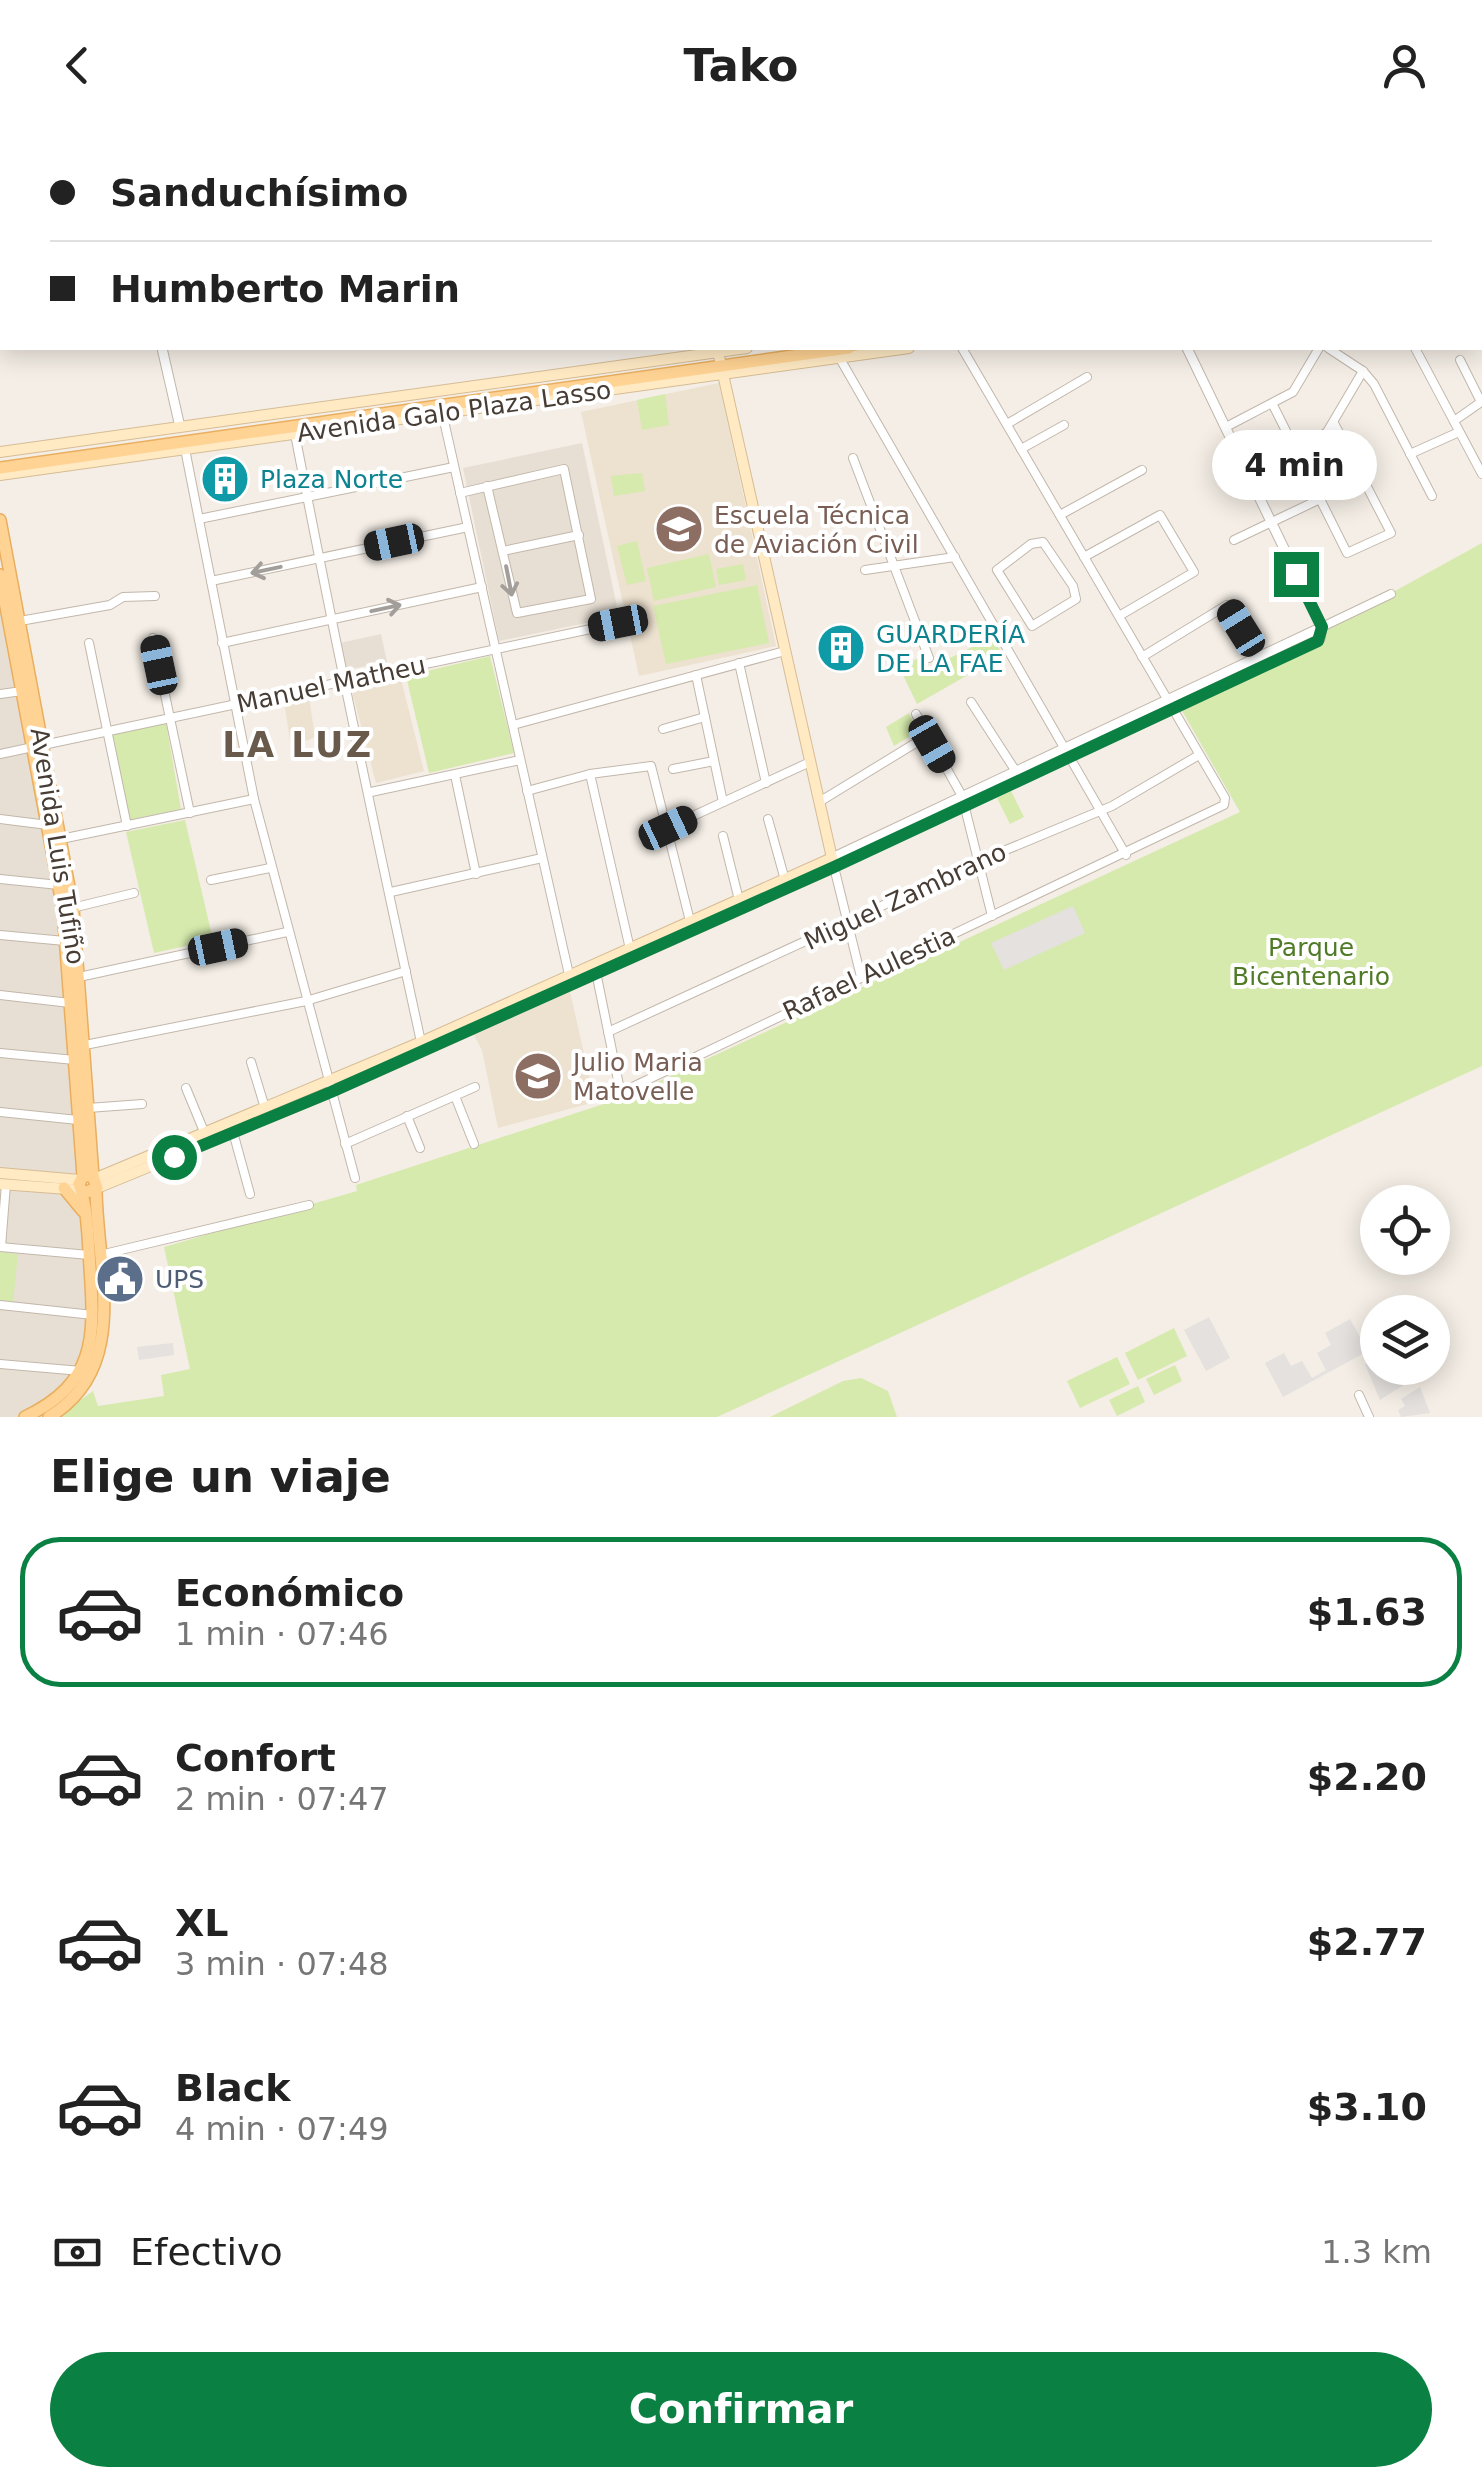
<!DOCTYPE html>
<html lang="es">
<head>
<meta charset="utf-8">
<style>
	:root { --surface:#fff; --page:#f2f2f2; --text:#222; --muted:#767676; --line:#e0e0e0; --accent:#0b8043 }
	body { margin:0; font-family:"DejaVu Sans",sans-serif; background:var(--page); color:var(--text); height:100vh; display:flex; flex-direction:column; font-size:38px; white-space:nowrap }
	* { box-sizing:border-box; margin:0 }
	p { font-size:32px; color:var(--muted) }
	.icon { flex:none; width:55px; height:55px; fill:none; stroke:currentColor; stroke-width:2; stroke-linecap:round; stroke-linejoin:round }
	.map { position:relative; height:1287px; overflow:hidden }
	.drawer { display:flex; flex-direction:column; background:var(--surface); flex:1 }
	.drawer>* { flex:none }
	.top-card { position:absolute; left:0px; top:0px; width:1482px; height:220px; box-shadow:0 5px 25px #0003; display:grid; align-content:center; height:220px; padding:0 50px; background:var(--surface) }
	.buttons { position:absolute; left:1360px; top:1055px; display:grid; gap:20px }
	.buttons a { display:grid; place-items:center; width:90px; height:90px; border-radius:50%; background:var(--surface); box-shadow:0 5px 25px #0003; font-size:50px }
	.end { position:absolute; width:45px; height:45px; margin:-22px; border:12px solid #0b8043; background:#fff; box-shadow:0 0 0 5px #fff }
	.from { border-radius:50% }
	.bubble { position:absolute; height:70px; border-radius:35px; background:var(--surface); box-shadow:0 5px 25px #0003; font-size:32px; font-weight:800; line-height:70px; text-align:center }
	.car { position:absolute; width:30px; height:60px; margin:-30px -15px; border-radius:12px; box-shadow:0 0 8px 2px #0007; background:linear-gradient(#222 24%,#8ab4d8 0 40%,#222 0 76%,#8ab4d8 0 86%,#222 0) }
	.top-card b { display:flex; align-items:center; gap:35px; height:95px; font-size:38px }
	.top-card b+b { border-top:2px solid var(--line) }
	.top-card i { width:25px; height:25px; background:var(--text) }
	ul { padding:0; list-style:none }
	li { display:flex; align-items:center; gap:30px; height:150px; margin:0 20px 15px; padding:0 30px; border:5px solid transparent; border-radius:40px }
	li div { flex:1 }
	li b { display:block; font-size:38px }
	li em { font-style:normal; font-weight:800 }
	li.current { border-color:var(--accent) }
	li>.icon { width:90px; height:90px; stroke-width:1.5 }
	h2 { padding:0 50px; font-size:45px; line-height:120px }
	.pay { display:flex; align-items:center; gap:25px; height:110px; padding:0 50px; font-size:38px }
	.pay p { margin-inline-start:auto }
	.cta { display:flex; gap:20px; margin-top:auto; padding:20px 50px }
	.cta a { flex:1; height:115px; border-radius:60px; background:var(--accent); color:#fff; font-size:40px; font-weight:800; line-height:115px; text-align:center }
	header { display:flex; justify-content:space-between; align-items:center; height:130px; padding:0 50px; background:var(--surface); font-size:45px; font-weight:800 }
	.map>svg:first-child { display:block }
</style>
</head>
<body>
<header><svg class="icon" aria-label="back" viewBox="0 0 24 24"><path d="M15 5l-7 7 7 7"/></svg>Tako<svg class="icon" aria-label="person" viewBox="0 0 24 24"><circle cx="12" cy="8" r="4"/><path d="M4 21q1-7 8-7t8 7"/></svg></header>
<div class="map">
<svg width="1482" height="1287" viewBox="0 0 1482 1287">
	<rect width="100%" height="100%" fill="#f4eee6"/>
	<g fill="#e8dfd4">
		<polygon points="582,313 619,486 499,511 463,338"/>
		<polygon points="0,445 63,779 79,1054 93,1185 81,1241 25,1287 0,1287"/>
		<polygon points="381,504 387,532 346,540 340,513"/>
	</g>
	<g fill="#ede1cf">
		<polygon points="719,253 776,516 639,546 581,282"/>
		<polygon points="400,545 424,641 376,653 351,557"/>
		<polygon points="309,567 315,607 291,617 284,571"/>
		<polygon points="570,862 595,972 498,998 482,920 474,905"/>
	</g>
	<g fill="#d6eaad">
		<polygon points="665,264 669,295 642,300 637,270"/>
		<polygon points="642,343 645,361 614,366 611,346"/>
		<polygon points="637,411 646,451 627,455 617,416"/>
		<polygon points="1482,413 1482,936 717,1287 57,1287 93,1261 98,1276 164,1266 161,1245 190,1239 164,1117 357,1061 356,1055 625,967 1240,682 1181,579"/>
		<polygon points="709,424 716,457 654,471 647,438"/>
		<polygon points="743,434 746,450 719,455 716,439"/>
		<polygon points="757,455 769,513 666,534 653,476"/>
		<polygon points="992,507 1003,525 917,574 899,537 921,527 928,539"/>
		<polygon points="490,526 514,623 429,643 406,546"/>
		<polygon points="909,583 918,601 894,616 886,597"/>
		<polygon points="166,593 181,679 128,690 111,604"/>
		<polygon points="1011,661 1024,687 1010,694 997,668"/>
		<polygon points="185,690 213,810 154,823 126,702"/>
		<polygon points="0,1122 18,1124 13,1173 0,1172"/>
		<polygon points="1174,1198 1187,1226 1138,1250 1125,1223"/>
		<polygon points="1117,1227 1130,1254 1080,1278 1067,1251"/>
		<polygon points="1175,1235 1182,1251 1154,1265 1146,1249"/>
		<polygon points="861,1248 888,1261 897,1287 770,1287 843,1251"/>
		<polygon points="1138,1256 1145,1272 1117,1286 1109,1270"/>
	</g>
	<g fill="#e4e1de">
		<polygon points="1073,776 1085,803 1004,840 991,813"/>
		<polygon points="1209,1187 1230,1228 1206,1241 1184,1200"/>
		<polygon points="1350,1189 1368,1221 1283,1267 1265,1233 1284,1223 1291,1236 1302,1231 1312,1248 1326,1240 1317,1223 1331,1215 1325,1203"/>
		<polygon points="173,1213 174,1225 139,1230 137,1217"/>
		<polygon points="1377,1227 1378,1238 1421,1238 1424,1242 1380,1270 1365,1234"/>
		<polygon points="1420,1257 1430,1283 1401,1287 1398,1280 1405,1276 1401,1269"/>
	</g>
	<g fill="none" stroke-linecap="round" stroke-linejoin="round">
		<g stroke="#c2b7ab" stroke-width="10">
			<g id="minor">
				<polyline points="224,0 225,2"/>
				<polyline points="307,0 308,2"/>
				<polyline points="469,0 470,2"/>
				<polyline points="559,0 560,2"/>
				<polyline points="627,0 628,2"/>
				<polyline points="786,0 787,2"/>
				<polyline points="876,0 877,2"/>
				<polyline points="64,2 74,0"/>
				<polyline points="335,2 341,0"/>
				<polyline points="580,2 585,0"/>
				<polyline points="724,2 729,0"/>
				<polyline points="865,2 870,0"/>
				<polyline points="995,2 1000,0"/>
				<polyline points="1264,2 1269,0"/>
				<polyline points="1391,2 1396,0"/>
				<polyline points="0,18 2,18"/>
				<polyline points="1480,22 1482,21"/>
				<polyline points="0,60 2,69"/>
				<polyline points="0,85 2,84"/>
				<polyline points="1328,218 1363,241 1374,254 1432,366"/>
				<polyline points="1415,218 1482,344"/>
				<polyline points="839,227 1126,725"/>
				<polyline points="1273,275 1347,423 1391,403 1334,293"/>
				<polyline points="442,282 570,849"/>
				<polyline points="1454,291 1481,272 1460,230"/>
				<polyline points="1007,294 1087,247"/>
				<polyline points="1226,297 1293,262 1319,218"/>
				<path d="M295,304C334,507 377,710 421,912"/>
				<polyline points="185,319 254,669 355,1048"/>
				<polyline points="1021,319 1064,295"/>
				<polyline points="1295,323 1327,302 1363,241"/>
				<polyline points="1410,324 1459,302"/>
				<polyline points="853,328 929,528"/>
				<polyline points="460,363 564,339 591,469 517,483 487,356"/>
				<polyline points="1060,385 1142,340"/>
				<polyline points="199,389 454,337"/>
				<polyline points="1234,410 1318,370"/>
				<polygon points="1043,412 1073,456 1076,469 1032,496 997,440 1031,414"/>
				<polyline points="503,421 579,405"/>
				<polyline points="1084,427 1160,385 1194,442 1119,486"/>
				<polyline points="865,440 955,427"/>
				<polyline points="211,451 468,397"/>
				<polyline points="20,491 110,475 123,467 155,466"/>
				<polyline points="1322,497 1391,464"/>
				<polyline points="153,508 190,683"/>
				<polyline points="89,513 127,696"/>
				<polyline points="222,513 482,457"/>
				<polyline points="1142,527 1227,475 1258,525"/>
				<polyline points="739,533 766,653"/>
				<polyline points="696,545 723,672"/>
				<polyline points="0,564 22,561"/>
				<polyline points="971,572 1015,640"/>
				<polyline points="916,584 962,666 992,786"/>
				<polyline points="513,595 785,521"/>
				<polyline points="663,599 705,587"/>
				<polyline points="43,615 619,493"/>
				<polyline points="0,624 33,617"/>
				<polyline points="673,639 714,631"/>
				<polyline points="590,644 630,819"/>
				<polyline points="455,645 476,744"/>
				<polyline points="527,661 590,644 651,636 690,791"/>
				<polyline points="371,662 520,630"/>
				<polyline points="819,672 927,606"/>
				<polyline points="0,689 48,695"/>
				<polyline points="768,689 785,750"/>
				<polyline points="667,698 810,632"/>
				<polyline points="723,706 739,770"/>
				<polyline points="61,709 254,669"/>
				<polyline points="834,737 861,847"/>
				<polyline points="0,749 59,755"/>
				<polyline points="211,750 270,738"/>
				<polyline points="391,762 542,728"/>
				<polyline points="72,778 134,763"/>
				<polyline points="0,805 65,811"/>
				<polyline points="596,842 619,955 626,960 1224,675 1225,668 962,218"/>
				<polyline points="79,847 287,802"/>
				<polyline points="0,865 70,873"/>
				<polyline points="608,902 977,732 1112,676 1199,625"/>
				<polyline points="85,915 306,871 406,841"/>
				<polyline points="0,923 75,930"/>
				<polyline points="251,932 265,978"/>
				<polyline points="186,958 205,1004"/>
				<polyline points="455,966 474,1014"/>
				<polyline points="88,978 142,974"/>
				<polyline points="0,982 78,990"/>
				<polyline points="407,986 420,1018"/>
				<polyline points="233,1002 250,1064"/>
				<polyline points="345,1014 475,957"/>
				<polyline points="0,1117 89,1125"/>
				<polyline points="1,1117 6,1054"/>
				<polyline points="100,1125 309,1075"/>
				<polyline points="0,1175 93,1185"/>
				<polyline points="0,1234 81,1241"/>
				<polyline points="1359,1265 1369,1287"/>
			</g>
		</g>
		<g stroke="#c2b7ab" stroke-width="11">
			<g id="tertiary">
				<polyline points="107,0 108,2"/>
				<polyline points="951,0 952,2"/>
				<polyline points="1303,0 1304,2"/>
				<polyline points="162,218 180,297"/>
				<polyline points="1187,218 1322,497"/>
				<polyline points="832,728 1322,497"/>
				<polyline points="834,737 1299,520 1320,509 1322,497"/>
			</g>
		</g>
		<g stroke="#d6bc94" stroke-width="12">
			<g id="secondary">
				<polyline points="1480,112 1482,112"/>
				<polyline points="1480,137 1482,136"/>
				<polyline points="0,322 747,218"/>
				<polyline points="0,345 909,218"/>
				<polyline points="0,1043 80,1050"/>
				<polyline points="96,1048 421,912 832,728"/>
				<polyline points="0,1054 81,1060"/>
				<polyline points="97,1058 331,962 834,737 718,222"/>
			</g>
		</g>
		<g stroke="#e9ae5f" stroke-width="14">
			<g id="primary">
				<polyline points="1480,120 1482,120"/>
				<polyline points="1480,129 1482,129"/>
				<polyline points="0,338 849,218"/>
				<polyline points="0,390 73,778 93,1046"/>
				<polyline points="0,445 63,779 83,1046"/>
				<polyline points="64,1058 83,1081"/>
				<path d="M25,1287C96,1253 95,1208 90,1138C88,1109 88,1079 79,1054L83,1046H93L97,1058L84,1063"/>
				<path d="M49,1287C131,1238 97,1139 96,1060"/>
			</g>
		</g>
		<use href="#minor" stroke="#fff" stroke-width="8"/>
		<use href="#tertiary" stroke="#fff" stroke-width="9"/>
		<use href="#secondary" stroke="#ffeac4" stroke-width="10"/>
		<use href="#primary" stroke="#ffd393" stroke-width="11"/>
	</g>
	<defs><path id="oneway-shaft" d="M-6 0H5M1.5-3L5.5 0L1.5 3" fill="none" stroke-width="1.6" stroke-linecap="round" stroke-linejoin="round" transform="scale(2.5)"/></defs>
	<g stroke="#a39e9a">
		<use href="#oneway-shaft" transform="translate(266 440) rotate(168)"/>
		<use href="#oneway-shaft" transform="translate(509 451) rotate(79)"/>
		<use href="#oneway-shaft" transform="translate(386 478) rotate(-12)"/>
	</g>
	<g fill="none" stroke-linecap="round" stroke-linejoin="round">
		<polyline stroke="#0b8043" stroke-width="12" points="174,1027 331,962 834,737 1318,511 1322,497 1296,444"/>
	</g>
	<defs>
		<g id="building-disc" transform="scale(2.5)"><circle r="9.5" fill="#0f9aa8" stroke="#fff"/><path d="M-4-6H4V6H1V3H-1V6H-4ZM-2.5-4.3h1.7v1.8h-1.7ZM.8-4.3h1.7v1.8H.8ZM-2.5-1h1.7V.8h-1.7ZM.8-1h1.7V.8H.8Z" fill="#fff"/></g>
		<g id="university-disc" transform="scale(2.5)"><circle r="9.5" fill="#8d6e63" stroke="#fff"/><path d="M0-5L7-2L0 1L-7-2ZM-4 1L0 2.5L4 1V4Q0 6-4 4Z" fill="#fff"/></g>
		<g id="school-disc" transform="scale(2.5)"><circle r="9.5" fill="#8d6e63" stroke="#fff"/><path d="M0-5L7-2L0 1L-7-2ZM-4 1L0 2.5L4 1V4Q0 6-4 4Z" fill="#fff"/></g>
		<g id="civic-disc" transform="scale(2.5)"><circle r="9.5" fill="#5c6f8a" stroke="#fff"/><path d="M-.6-6.5H3V-4.5H.6V-3L4-1V1h2V6H-6V1h2V-1L-.6-3ZM-1.2 2.5V6h2.4V2.5Z" fill="#fff"/></g>
	</defs>
	<g fill-rule="evenodd">
		<use href="#building-disc" x="225" y="349"/>
		<use href="#university-disc" x="679" y="399"/>
		<use href="#building-disc" x="841" y="518"/>
		<use href="#school-disc" x="538" y="946"/>
		<use href="#civic-disc" x="120" y="1149"/>
	</g>
	<g text-anchor="middle" stroke-width="8" stroke-linejoin="round" paint-order="stroke">
		<g font-size="25" fill="#473d35" stroke="#fff">
			<text transform="translate(454 281) rotate(-8)" y="9">Avenida Galo Plaza Lasso</text>
			<text transform="translate(331 554) rotate(-12)" y="9">Manuel Matheu</text>
			<text transform="translate(58 716) rotate(81)" y="9">Avenida Luis Tufiño</text>
			<text transform="translate(905 766) rotate(-25)" y="9">Miguel Zambrano</text>
			<text transform="translate(869 843) rotate(-25)" y="9">Rafael Aulestia</text>
		</g>
		<g font-size="25" fill="#0d838f" stroke="#fff" text-anchor="start">
			<text x="260" y="358">Plaza Norte</text>
			<text x="876" y="513">GUARDERÍA<tspan x="876" dy="29">DE LA FAE</tspan></text>
		</g>
		<g font-size="25" fill="#785e54" stroke="#fff" text-anchor="start">
			<text x="714" y="394">Escuela Técnica<tspan x="714" dy="29">de Aviación Civil</tspan></text>
			<text x="573" y="941">Julio Maria<tspan x="573" dy="29">Matovelle</tspan></text>
		</g>
		<g font-size="25" fill="#507b26" stroke="#fff">
			<text x="1311" y="826">Parque<tspan x="1311" dy="29">Bicentenario</tspan></text>
		</g>
		<g font-size="25" fill="#4e5e75" stroke="#fff" text-anchor="start">
			<text x="155" y="1158">UPS</text>
		</g>
		<g font-size="35" font-weight="bold" letter-spacing="2.5" fill="#6a5a4c" stroke="#fff">
			<text x="298" y="627">LA LUZ</text>
		</g>
	</g>
</svg>
<div class="buttons">
<a><svg class="icon" aria-label="locate" viewBox="0 0 24 24"><circle cx="12" cy="12" r="6"/><path d="M12 2v4M12 18v4M2 12h4M18 12h4"/></svg></a>
<a><svg class="icon" aria-label="layers" viewBox="0 0 24 24"><path d="M12 4l9 5-9 5-9-5zM3 14l9 5 9-5"/></svg></a>
</div>
<i class="end from" style="left:174px;top:1027px"></i>
<i class="end" style="left:1296px;top:444px"></i>
<div class="bubble" style="left:1212px;top:300px;width:165px">4 min</div>
<i class="car" style="left:394px;top:412px;rotate:258deg"></i>
<i class="car" style="left:618px;top:493px;rotate:259deg"></i>
<i class="car" style="left:1241px;top:498px;rotate:328deg"></i>
<i class="car" style="left:159px;top:535px;rotate:348deg"></i>
<i class="car" style="left:932px;top:614px;rotate:150deg"></i>
<i class="car" style="left:668px;top:698px;rotate:65deg"></i>
<i class="car" style="left:218px;top:817px;rotate:78deg"></i>
<div class="top-card">
<b><i class="from"></i>Sanduchísimo</b>
<b><i></i>Humberto Marin</b>
</div>
</div>
<section class="drawer">
<h2>Elige un viaje</h2>
<ul>
<li class="current"><svg class="icon" aria-label="car" viewBox="0 0 24 24"><path d="M5 17H2v-5l4-1 3-4h7l3 4 3 1v5h-3M9 17h6M6 11h13"/><circle cx="7" cy="17" r="2"/><circle cx="17" cy="17" r="2"/></svg><div><b>Económico</b><p>1 min · 07:46</p></div><em>$1.63</em></li>
<li><svg class="icon" aria-label="car" viewBox="0 0 24 24"><path d="M5 17H2v-5l4-1 3-4h7l3 4 3 1v5h-3M9 17h6M6 11h13"/><circle cx="7" cy="17" r="2"/><circle cx="17" cy="17" r="2"/></svg><div><b>Confort</b><p>2 min · 07:47</p></div><em>$2.20</em></li>
<li><svg class="icon" aria-label="car" viewBox="0 0 24 24"><path d="M5 17H2v-5l4-1 3-4h7l3 4 3 1v5h-3M9 17h6M6 11h13"/><circle cx="7" cy="17" r="2"/><circle cx="17" cy="17" r="2"/></svg><div><b>XL</b><p>3 min · 07:48</p></div><em>$2.77</em></li>
<li><svg class="icon" aria-label="car" viewBox="0 0 24 24"><path d="M5 17H2v-5l4-1 3-4h7l3 4 3 1v5h-3M9 17h6M6 11h13"/><circle cx="7" cy="17" r="2"/><circle cx="17" cy="17" r="2"/></svg><div><b>Black</b><p>4 min · 07:49</p></div><em>$3.10</em></li>
</ul>
<div class="pay"><svg class="icon" aria-label="cash" viewBox="0 0 24 24"><path d="M3 7h18v10H3z"/><circle cx="12" cy="12" r="2"/></svg>Efectivo<p>1.3 km</p></div>
<div class="cta"><a>Confirmar</a></div>
</section>
</body>
</html>
